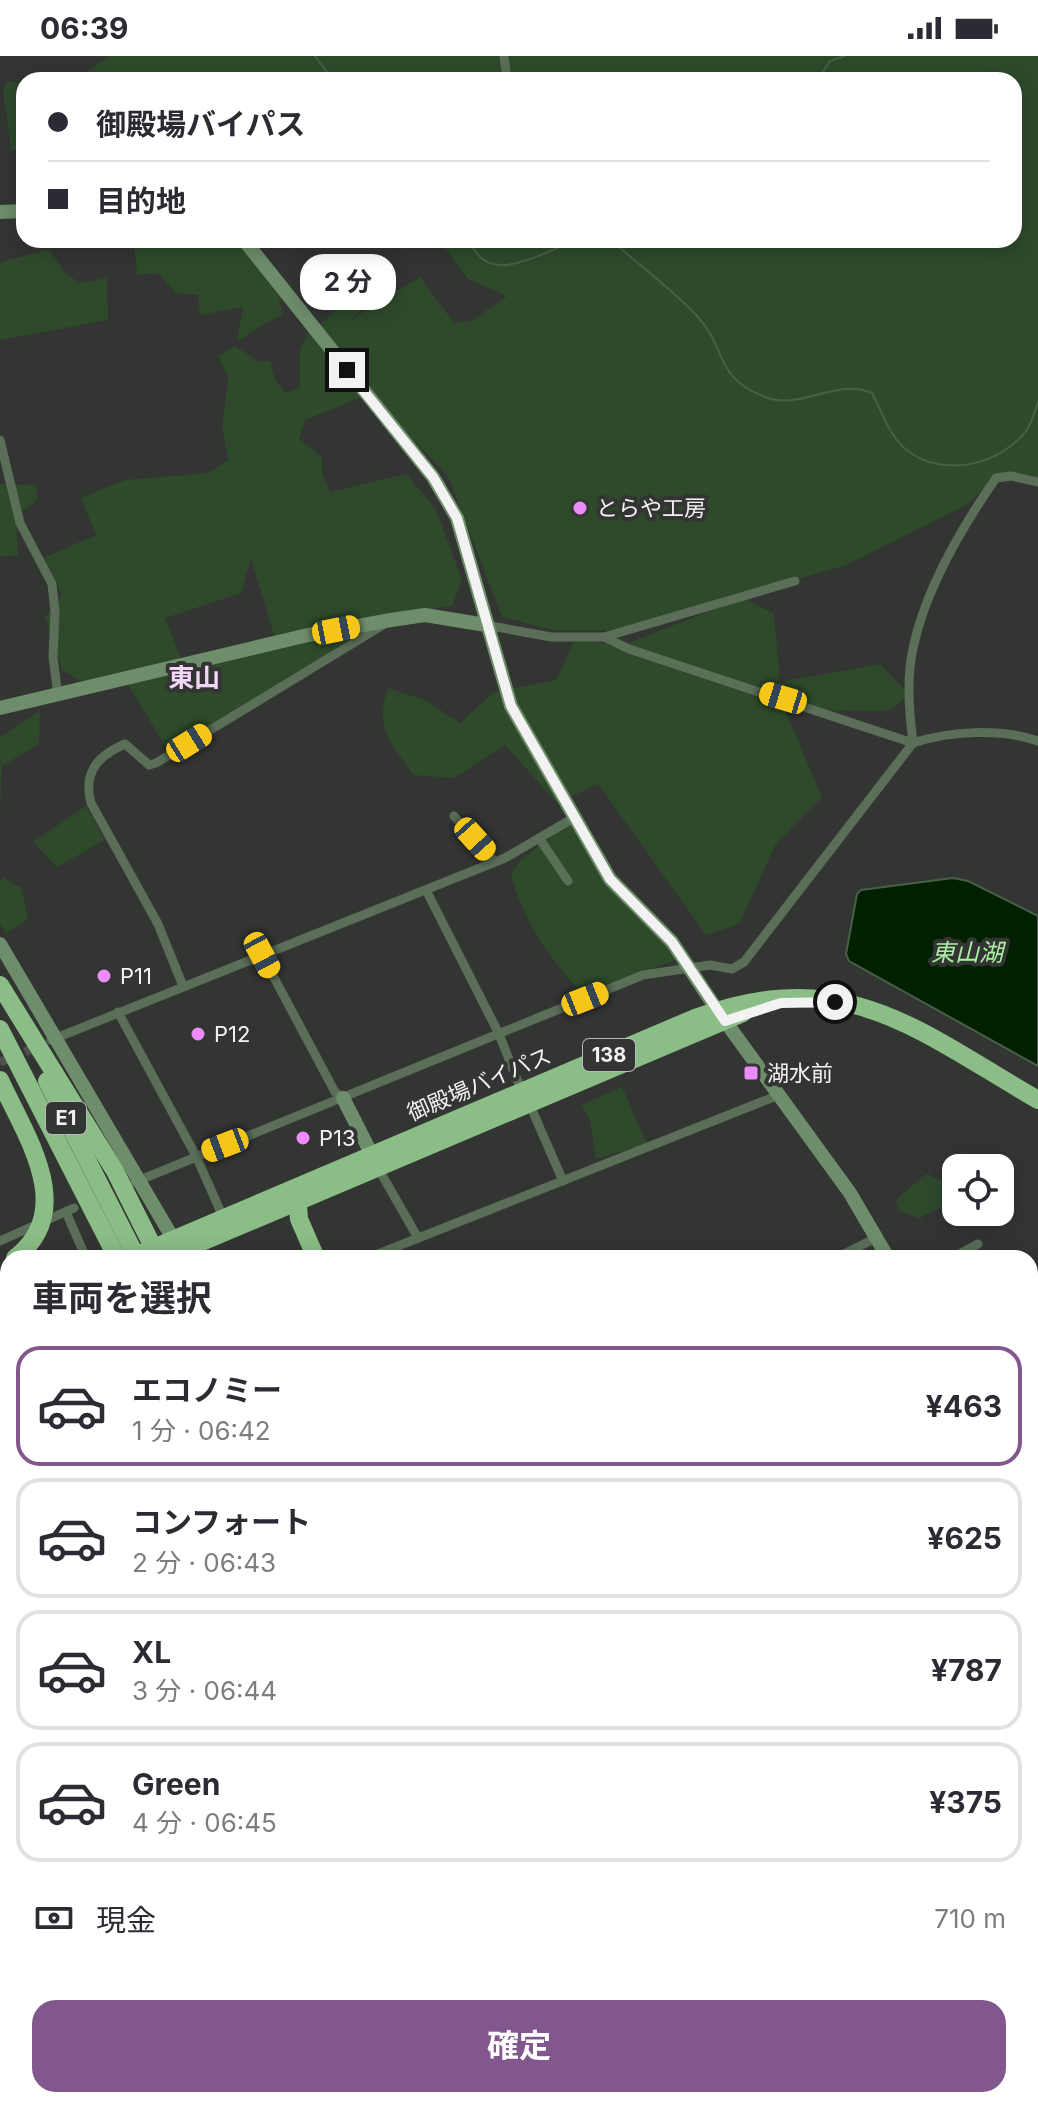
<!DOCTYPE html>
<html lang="ja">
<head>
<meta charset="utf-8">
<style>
	:root { --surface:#fff; --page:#f7f7f7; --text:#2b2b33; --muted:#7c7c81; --line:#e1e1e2; --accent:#82578d }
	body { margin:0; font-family:Inter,"Noto Sans JP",sans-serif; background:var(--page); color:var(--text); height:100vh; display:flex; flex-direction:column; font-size:30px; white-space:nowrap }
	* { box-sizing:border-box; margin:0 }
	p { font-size:26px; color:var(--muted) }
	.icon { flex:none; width:44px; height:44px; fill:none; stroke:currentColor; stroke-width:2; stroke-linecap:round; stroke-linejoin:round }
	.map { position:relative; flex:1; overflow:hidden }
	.side { position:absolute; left:0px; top:1194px; width:1038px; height:858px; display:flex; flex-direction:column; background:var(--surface); border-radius:24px 24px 0 0; box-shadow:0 4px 20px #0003 }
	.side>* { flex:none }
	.guide { position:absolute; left:16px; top:16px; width:1006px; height:176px; border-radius:24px; box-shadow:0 4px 20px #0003; display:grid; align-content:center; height:176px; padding:0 32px; background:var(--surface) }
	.tools { position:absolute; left:942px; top:1098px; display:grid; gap:16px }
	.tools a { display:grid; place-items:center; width:72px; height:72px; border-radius:16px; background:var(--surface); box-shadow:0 4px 20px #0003; font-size:40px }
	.end { position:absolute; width:36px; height:36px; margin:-18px; border:10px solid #f1f2f1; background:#111; box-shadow:0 0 0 4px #111 }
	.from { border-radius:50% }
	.bubble { position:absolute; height:56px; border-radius:24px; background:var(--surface); box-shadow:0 4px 20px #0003; font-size:26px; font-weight:700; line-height:56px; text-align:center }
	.car { position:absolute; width:24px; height:48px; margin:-24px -12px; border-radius:10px; box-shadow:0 0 6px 2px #0007; background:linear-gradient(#f5c518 24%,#345 0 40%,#f5c518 0 76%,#345 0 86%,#f5c518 0) }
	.guide b { display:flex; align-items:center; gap:28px; height:76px; font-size:30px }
	.guide b+b { border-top:2px solid var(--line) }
	.guide i { width:20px; height:20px; background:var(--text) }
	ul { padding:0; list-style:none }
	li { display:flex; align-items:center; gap:24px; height:120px; margin:0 16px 12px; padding:0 16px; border:4px solid var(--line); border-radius:24px }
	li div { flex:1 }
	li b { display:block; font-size:30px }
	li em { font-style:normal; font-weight:700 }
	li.on { border-color:var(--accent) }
	li>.icon { width:72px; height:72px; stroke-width:1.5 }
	h2 { padding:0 32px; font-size:36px; line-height:96px }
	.pay { display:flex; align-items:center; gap:20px; height:88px; padding:0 32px; font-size:30px }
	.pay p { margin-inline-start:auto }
	.primary-button { display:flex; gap:16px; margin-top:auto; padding:16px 32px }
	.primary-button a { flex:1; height:92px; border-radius:24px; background:var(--accent); color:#fff; font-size:32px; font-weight:700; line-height:92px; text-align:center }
	.status { display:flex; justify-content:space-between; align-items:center; height:56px; padding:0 40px; background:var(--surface); direction:ltr }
	.status svg { height:22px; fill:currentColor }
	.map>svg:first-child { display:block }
</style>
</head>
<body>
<div class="status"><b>06:39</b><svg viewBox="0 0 49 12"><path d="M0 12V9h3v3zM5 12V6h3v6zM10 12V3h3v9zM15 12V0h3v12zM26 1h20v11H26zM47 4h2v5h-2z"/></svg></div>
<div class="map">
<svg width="1038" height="2051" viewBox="0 0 1038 2051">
	<rect width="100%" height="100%" fill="#333533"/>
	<g fill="#2e4a2b">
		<polygon points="108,0 1038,0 1038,421 996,422 968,448 846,509 623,574 553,574 502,561 448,420 357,325 367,339 305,364 299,383 322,401 322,417 330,436 406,418 436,453 462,524 452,550 380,560 312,613 170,698 126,625 275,582 251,503 241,537 165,562 181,603 83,627 62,614 45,561 62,539 44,502 96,479 81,442 125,424 208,417 228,404 222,371 228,321 218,300 235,290 258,305 270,305 275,324 286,337 300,331 300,294 311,270 318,271 364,227 378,238 349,265 420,221 454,267 473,264 507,240 468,223 439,184 1014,184 1014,24 77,24"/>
		<polygon points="8,25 24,28 24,94 11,94 3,34"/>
		<polygon points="134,184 240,184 277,231 282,258 237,285 243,251 200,259 198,239 176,237 157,217 137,219"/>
		<polygon points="49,193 65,217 80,227 107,222 108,264 0,284 0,210 2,206"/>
		<polygon points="0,428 36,429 38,443 16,460 18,499 0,501"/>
		<path d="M742,542L774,557L780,626L880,608L909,638L890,655L785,654L822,741L775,789L740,867L706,879L598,728L557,747L505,689L454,722L413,719C390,684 374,675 388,632L425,644L460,667L494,636L556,624L575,582L621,590Z"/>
		<polygon points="40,654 39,688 2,710 0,752 0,682"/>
		<polygon points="86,750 105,784 57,811 33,786"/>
		<path d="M572,763L678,903L584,939C550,904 523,865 511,818L519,806Z"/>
		<polygon points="4,822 21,832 28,863 6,877 0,868 0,825"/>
		<polygon points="622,1031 647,1088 596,1103 590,1065 582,1049"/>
		<polygon points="926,1118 946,1126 948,1148 919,1162 899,1155 896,1144"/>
		<polygon points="1030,1218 1038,1225 1038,1309 1030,1293"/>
		<polygon points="8,1656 8,1716 0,1712 0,1664"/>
		<polygon points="1030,1916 1038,1919 1035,2041 1023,2051 967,2051 967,2044 1030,2044"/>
	</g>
	<polygon fill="#002000" stroke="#485f48" stroke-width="2" points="953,822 968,825 1038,860 1038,1010 849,905 846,898 857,838 861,834"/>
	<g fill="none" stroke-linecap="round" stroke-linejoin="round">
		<g stroke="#485f48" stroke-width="2">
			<polyline points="315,0 326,15 342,24"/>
			<polyline points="817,24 830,5 845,0"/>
			<path d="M470,184C488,237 546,191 582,184"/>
			<path d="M605,184L619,191C645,214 674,235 697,260C728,293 713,321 765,341C803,355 835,321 872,337C882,356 890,382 908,395C943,422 1000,409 1026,375C1032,367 1035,355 1038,346"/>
			<polyline points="0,1409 8,1414"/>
		</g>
		<polyline stroke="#505150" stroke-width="9" stroke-dasharray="9 4.5" stroke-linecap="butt" points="0,1006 39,990"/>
		<g stroke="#5a6e58" stroke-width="9">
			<polyline points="504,0 507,24"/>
			<polyline points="0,384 20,467 52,528 55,556 53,601 58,640"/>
			<polyline points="486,569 551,581 604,581 795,525"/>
			<polyline points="604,581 629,593 913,687"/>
			<path d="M913,687C909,654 906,620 914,588C927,530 962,471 996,422L1011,420L1038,426"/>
			<polyline points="454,760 495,806"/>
			<polyline points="539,782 568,825"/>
			<polyline points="426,834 499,978 522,1036"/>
			<polyline points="262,899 335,1036 343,1042"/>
			<path d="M183,930L158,868L91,747C83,717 97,700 125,688L149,709L156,707L383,569"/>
			<polyline points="118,956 196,1100 223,1161"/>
			<polyline points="51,984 505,802 577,760"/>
			<polyline points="529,1047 563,1125"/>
			<polyline points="378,1112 418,1182"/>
			<path d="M135,1126L643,919L710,909L732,913L744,906L913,687C949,675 1001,672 1038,685"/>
			<polyline points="66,1156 86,1202"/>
			<polyline points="0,1185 74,1152"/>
			<polyline points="368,1202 779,1039"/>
			<polyline points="836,1202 878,1181"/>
			<polyline points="952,1202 978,1188"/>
			<polyline points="0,1320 8,1325"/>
			<polyline points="0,1343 8,1332"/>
			<polyline points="0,1500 8,1503"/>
			<polyline points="0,1591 8,1590"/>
			<polyline points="1030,1658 1038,1655"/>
			<polyline points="1030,1910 1038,1911"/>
			<polyline points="1030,1997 1038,1996"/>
			<polyline points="0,2011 8,1996"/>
			<polyline points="542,2044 543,2051"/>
			<polyline points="708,2044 710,2051"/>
			<polyline points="759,2044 760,2051"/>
			<polyline points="811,2044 812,2051"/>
			<polyline points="868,2044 869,2051"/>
			<polyline points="915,2044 917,2051"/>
			<polyline points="31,2050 32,2051"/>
			<polyline points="100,2051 104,2044"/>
			<polyline points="475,2051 485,2044"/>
			<polyline points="925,2051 939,2044"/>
		</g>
		<g stroke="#6e8e6b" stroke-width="14">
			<polyline points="0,156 24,155"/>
			<polyline points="244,184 433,421 457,462 511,650 610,823 672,886 717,954 850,1137 888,1202"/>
			<polyline points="0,652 308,579 391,564 425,559 486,569"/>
			<polyline points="0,888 178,1191"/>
			<polyline points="343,1042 372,1099"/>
			<polyline points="1030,1551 1038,1586"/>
			<polyline points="1030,1801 1038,1800"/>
			<polyline points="461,2044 463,2051"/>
			<polyline points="178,2051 195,2044"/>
		</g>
		<g stroke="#8bbd86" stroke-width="18">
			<polyline points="0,929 115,1115 157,1199"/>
			<polyline points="0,973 117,1202"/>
			<path d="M0,1024C25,1079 78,1154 15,1202"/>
			<polyline points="47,1025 137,1202"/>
			<polyline points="297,1137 299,1163 316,1202"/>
			<path d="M130,1202L695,962C845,908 914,972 1038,1044"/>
			<polyline points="164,1202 743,957"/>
			<polyline points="0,1264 8,1259"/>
			<polyline points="0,1279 8,1274"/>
			<polyline points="135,2044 140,2051"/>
			<polyline points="417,2044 419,2051"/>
			<polyline points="436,2044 437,2051"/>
			<polyline points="116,2051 119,2044"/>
		</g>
	</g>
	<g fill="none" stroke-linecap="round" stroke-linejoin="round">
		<polyline stroke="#f1f2f1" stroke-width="10" points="347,314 433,421 457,462 511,650 610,823 672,886 725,965 781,947 835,946"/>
	</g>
	<g fill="#ec8cfa" stroke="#333533" stroke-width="3">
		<circle cx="580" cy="452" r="8"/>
		<circle cx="104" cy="920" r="8"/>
		<circle cx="198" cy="978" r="8"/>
		<rect x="743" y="1009" width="16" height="16" rx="4"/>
		<circle cx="303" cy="1082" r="8"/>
	</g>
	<g text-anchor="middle" stroke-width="8" stroke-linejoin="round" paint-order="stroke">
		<g fill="#333533" stroke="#b8b9b8" stroke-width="2">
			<rect x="583" y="983" width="52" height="32" rx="6"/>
			<rect x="46" y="1046" width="40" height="32" rx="6"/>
		</g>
		<g font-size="20" font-weight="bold" fill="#f1f2f1">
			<text x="609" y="1006">138</text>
			<text x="66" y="1069">E1</text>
		</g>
		<g font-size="22" fill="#f1f2f1" stroke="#333533" text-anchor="start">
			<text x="596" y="460">とらや工房</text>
			<text x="120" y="928">P11</text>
			<text x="214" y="986">P12</text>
			<text x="767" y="1025">湖水前</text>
			<text x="319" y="1090">P13</text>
		</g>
		<g font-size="22" fill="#f1f2f1" stroke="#333533">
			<text transform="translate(479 1028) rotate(-23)" y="8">御殿場バイパス</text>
		</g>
		<g font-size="24" font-style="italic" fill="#a9efa3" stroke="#333533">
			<text x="967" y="905">東山湖</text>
		</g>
		<g font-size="26" font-weight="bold" fill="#f5d5f9" stroke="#333533">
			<text x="194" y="631">東山</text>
		</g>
	</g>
</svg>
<div class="tools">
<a><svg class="icon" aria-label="locate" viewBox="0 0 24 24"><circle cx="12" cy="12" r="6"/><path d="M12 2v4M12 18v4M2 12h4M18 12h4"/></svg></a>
</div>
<i class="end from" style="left:835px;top:946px"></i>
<i class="end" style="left:347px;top:314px"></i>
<div class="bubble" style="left:300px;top:198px;width:96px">2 分</div>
<i class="car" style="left:336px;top:574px;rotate:79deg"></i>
<i class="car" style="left:783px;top:642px;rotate:287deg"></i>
<i class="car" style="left:189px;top:687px;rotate:58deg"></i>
<i class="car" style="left:475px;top:783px;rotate:138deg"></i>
<i class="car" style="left:262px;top:899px;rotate:152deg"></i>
<i class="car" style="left:585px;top:943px;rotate:68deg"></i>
<i class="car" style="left:225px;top:1089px;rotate:249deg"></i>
<div class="guide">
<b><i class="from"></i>御殿場バイパス</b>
<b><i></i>目的地</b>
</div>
<section class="side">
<h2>車両を選択</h2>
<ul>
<li class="on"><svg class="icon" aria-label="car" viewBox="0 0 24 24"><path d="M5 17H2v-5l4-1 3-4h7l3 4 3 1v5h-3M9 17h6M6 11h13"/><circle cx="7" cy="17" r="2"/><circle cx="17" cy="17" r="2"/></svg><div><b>エコノミー</b><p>1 分 · 06:42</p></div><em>¥463</em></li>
<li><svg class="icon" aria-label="car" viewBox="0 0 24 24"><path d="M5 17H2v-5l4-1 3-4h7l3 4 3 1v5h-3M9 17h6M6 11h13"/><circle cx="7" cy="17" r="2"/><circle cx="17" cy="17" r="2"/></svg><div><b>コンフォート</b><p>2 分 · 06:43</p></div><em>¥625</em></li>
<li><svg class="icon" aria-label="car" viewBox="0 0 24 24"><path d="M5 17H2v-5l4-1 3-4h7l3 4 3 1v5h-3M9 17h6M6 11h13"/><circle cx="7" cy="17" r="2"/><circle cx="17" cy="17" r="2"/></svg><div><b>XL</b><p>3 分 · 06:44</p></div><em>¥787</em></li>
<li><svg class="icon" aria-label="car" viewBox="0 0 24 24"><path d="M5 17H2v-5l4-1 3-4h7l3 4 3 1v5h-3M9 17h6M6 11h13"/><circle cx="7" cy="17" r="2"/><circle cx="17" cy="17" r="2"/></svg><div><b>Green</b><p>4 分 · 06:45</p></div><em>¥375</em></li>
</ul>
<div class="pay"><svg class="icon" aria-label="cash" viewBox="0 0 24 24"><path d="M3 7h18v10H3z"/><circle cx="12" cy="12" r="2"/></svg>現金<p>710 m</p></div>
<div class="primary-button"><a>確定</a></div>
</section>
</div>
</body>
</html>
